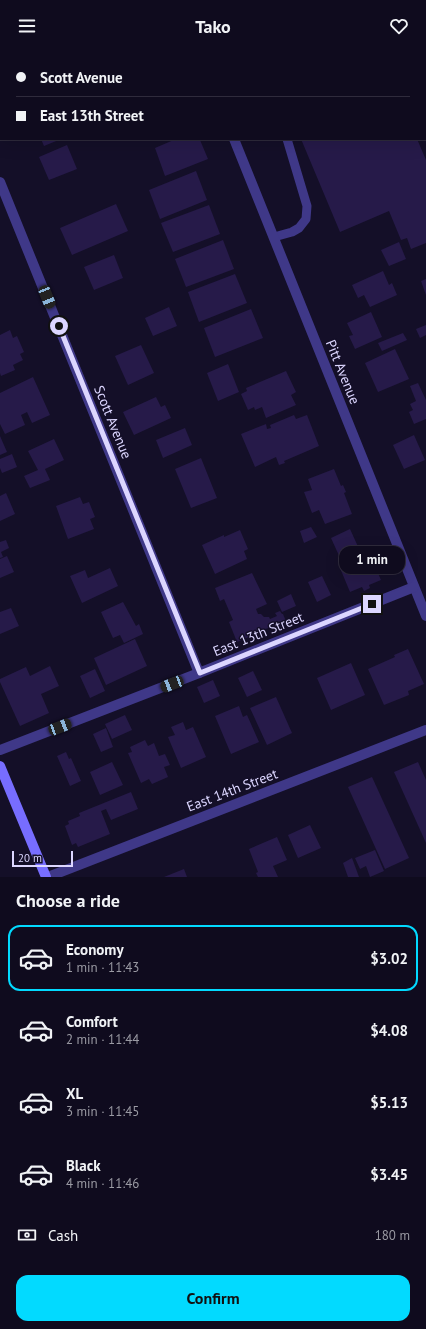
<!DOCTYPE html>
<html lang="en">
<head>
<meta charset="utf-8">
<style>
	:root { --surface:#0f0b1e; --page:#181427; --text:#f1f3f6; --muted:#9b9ba4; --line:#2f2b3c; --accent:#02daff }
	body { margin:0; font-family:"PT Sans",sans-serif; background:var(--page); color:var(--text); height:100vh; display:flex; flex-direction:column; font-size:15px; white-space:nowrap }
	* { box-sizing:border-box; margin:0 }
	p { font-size:13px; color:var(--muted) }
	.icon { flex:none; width:22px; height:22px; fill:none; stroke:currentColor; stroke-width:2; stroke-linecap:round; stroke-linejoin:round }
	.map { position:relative; height:825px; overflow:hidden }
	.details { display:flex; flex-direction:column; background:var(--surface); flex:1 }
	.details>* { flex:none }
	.top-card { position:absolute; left:0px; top:0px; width:426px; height:88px; box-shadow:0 4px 16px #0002,0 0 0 1px var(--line); display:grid; align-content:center; height:88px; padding:0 16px; background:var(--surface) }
	.scale { position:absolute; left:12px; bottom:10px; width:61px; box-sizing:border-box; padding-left:4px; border:2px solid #dcd6ff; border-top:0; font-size:11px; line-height:14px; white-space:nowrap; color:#dcd6ff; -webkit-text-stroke:3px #140f28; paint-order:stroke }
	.end { position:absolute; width:18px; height:18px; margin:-9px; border:5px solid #dcd6ff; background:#111; box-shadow:0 0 0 2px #111 }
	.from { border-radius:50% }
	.bubble { position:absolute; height:28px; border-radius:12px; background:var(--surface); box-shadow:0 4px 16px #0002,0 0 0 1px var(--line); font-size:13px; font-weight:700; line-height:28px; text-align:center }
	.car { position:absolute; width:12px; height:24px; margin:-12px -6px; border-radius:5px; box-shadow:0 0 3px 1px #0007; background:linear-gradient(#222 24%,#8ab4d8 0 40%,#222 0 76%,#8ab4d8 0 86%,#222 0) }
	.top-card b { display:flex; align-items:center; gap:14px; height:38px; font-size:15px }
	.top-card b+b { border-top:1px solid var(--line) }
	.top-card i { width:10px; height:10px; background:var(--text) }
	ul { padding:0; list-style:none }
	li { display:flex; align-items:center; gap:12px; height:66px; margin:0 8px 6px; padding:0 8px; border:2px solid transparent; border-radius:12px }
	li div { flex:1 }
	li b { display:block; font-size:15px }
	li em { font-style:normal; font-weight:700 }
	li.current { border-color:var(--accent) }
	li>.icon { width:36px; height:36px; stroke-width:1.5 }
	h2 { padding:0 16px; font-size:18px; line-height:48px }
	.pay { display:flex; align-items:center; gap:10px; height:44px; padding:0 16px; font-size:15px }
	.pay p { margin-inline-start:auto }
	.action { display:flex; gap:8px; margin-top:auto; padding:8px 16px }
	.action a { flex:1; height:46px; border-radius:12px; background:var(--accent); color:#111; font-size:16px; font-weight:700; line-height:46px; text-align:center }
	header { display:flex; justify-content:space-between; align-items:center; height:52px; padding:0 16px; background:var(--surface); font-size:18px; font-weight:700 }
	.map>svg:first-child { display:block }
</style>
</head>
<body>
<header><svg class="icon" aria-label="menu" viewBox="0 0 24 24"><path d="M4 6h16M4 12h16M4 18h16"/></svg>Tako<svg class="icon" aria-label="heart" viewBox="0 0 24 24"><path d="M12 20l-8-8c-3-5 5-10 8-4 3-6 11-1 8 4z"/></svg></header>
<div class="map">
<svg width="426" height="825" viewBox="0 0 426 825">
	<rect width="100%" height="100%" fill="#140f28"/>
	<g fill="#261a49">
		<polygon points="41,87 61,87 44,94"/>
		<polygon points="176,87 196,87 196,89 200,88 208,107 165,124 155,96"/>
		<polygon points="301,87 417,87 426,108 426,191 411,197 407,186 401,188 389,159 340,180"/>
		<polygon points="67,93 77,117 49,128 39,105"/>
		<polygon points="196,119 207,148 160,167 149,138"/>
		<polygon points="116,152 128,179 72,203 60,176"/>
		<polygon points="209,153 220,182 173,200 161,171"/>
		<polygon points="223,188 234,217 186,235 175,207"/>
		<polygon points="399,190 406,207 389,214 381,198"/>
		<polygon points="114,203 123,226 94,238 84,215"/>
		<polygon points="383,219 389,233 392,231 397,243 370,255 364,243 358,246 352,233"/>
		<polygon points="235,222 247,251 199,270 188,240"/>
		<polygon points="426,227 426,243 421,229"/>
		<polygon points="169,255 177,274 153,284 145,266"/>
		<polygon points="251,257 263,286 215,305 204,276"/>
		<polygon points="371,260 382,285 355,297 349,284 353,283 347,271"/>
		<polygon points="426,273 426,283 420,286 416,277"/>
		<polygon points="10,278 13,286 17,284 24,300 20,302 23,308 13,313 15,318 1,324 0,321 0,283"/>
		<polygon points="403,281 407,288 382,299 378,291"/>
		<polygon points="141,293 154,321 128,333 115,304"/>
		<polygon points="395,297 409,327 378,340 365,311"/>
		<polygon points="228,312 239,340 218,349 207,321"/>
		<polygon points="286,319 296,340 291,343 296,353 266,366 262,355 255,358 254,355 248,358 241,342 247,339 246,336"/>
		<polygon points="33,325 50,363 32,371 27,360 21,363 25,373 5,382 0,372 0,341"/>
		<polygon points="418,331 426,348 426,367 414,372 409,360 413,358 410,352 416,349 410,334"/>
		<polygon points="156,345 161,355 165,353 171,366 134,383 123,360"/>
		<polygon points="294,363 296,367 307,363 319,394 284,409 285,411 279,413 276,405 255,415 241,382 266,372 267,377 271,376 270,373"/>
		<polygon points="185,376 192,393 163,406 156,388"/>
		<polygon points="414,383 425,408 404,417 393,393"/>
		<polygon points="0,384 7,400 0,403"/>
		<polygon points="54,387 64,408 45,417 50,428 30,436 24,424 38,418 28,399"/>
		<polygon points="12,402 17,415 2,421 0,416 0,407"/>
		<polygon points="201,406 217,446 191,456 175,417"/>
		<polygon points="334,417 341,434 343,433 346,440 344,441 352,462 325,472 319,458 312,461 304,440 312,438 308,427"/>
		<polygon points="6,441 15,462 0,469 0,444"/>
		<polygon points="80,445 83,452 89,450 95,465 90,467 94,477 68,487 56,454"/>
		<polygon points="311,475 317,485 304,491 300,479"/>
		<polygon points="350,477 360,499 341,508 331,486"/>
		<polygon points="240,478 248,497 244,499 247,507 215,522 202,493 224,483 224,485"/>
		<polygon points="6,488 9,496 1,500 3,505 0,506 0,490"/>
		<polygon points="370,503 381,528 369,533 370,536 364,539 362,535 350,540 340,516"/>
		<polygon points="7,504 14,520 0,526 0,507"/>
		<polygon points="110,516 118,534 82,551 70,524 85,518 88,526"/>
		<polygon points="252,521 267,552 256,557 258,562 261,562 264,565 269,565 270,567 277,564 275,561 280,559 282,562 283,562 287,572 272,578 271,575 260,579 261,581 257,583 256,582 237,590 229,570 233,568 224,547 220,549 215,536"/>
		<polygon points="322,524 331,543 317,550 308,530"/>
		<polygon points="291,542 296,554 282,560 277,549"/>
		<polygon points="123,550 136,574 139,572 143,582 124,591 120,583 113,586 101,560"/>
		<polygon points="11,556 19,574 0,582 0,560"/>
		<polygon points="135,587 147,614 106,633 94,606"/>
		<polygon points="408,597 424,632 408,639 409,643 384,653 368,617 395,605 394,603"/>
		<polygon points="351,611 365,643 331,658 317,626"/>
		<polygon points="50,614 59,634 41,642 49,661 20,674 0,630 0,627 26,615 30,624"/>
		<polygon points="95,617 105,639 90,646 80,624"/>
		<polygon points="253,619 262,638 247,645 238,626"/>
		<polygon points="213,628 220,644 204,651 197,635"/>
		<polygon points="276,645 292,681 267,693 250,656"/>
		<polygon points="239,654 243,665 247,663 259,690 231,702 215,664"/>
		<polygon points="125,663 132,678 112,687 105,672"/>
		<polygon points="183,670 186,678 193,675 206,705 181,716 168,685 175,683 171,675"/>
		<polygon points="106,676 113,695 101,700 93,682"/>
		<polygon points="145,688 148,694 154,691 159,704 165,702 170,713 164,715 168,725 152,732 149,727 141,731 128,701 132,700 130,695"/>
		<polygon points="66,700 69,707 71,706 81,729 70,734 57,704"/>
		<polygon points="112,710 123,733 100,743 90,720"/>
		<polygon points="418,710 426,728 426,791 394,720"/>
		<polygon points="372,725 409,806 385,817 348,735"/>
		<polygon points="131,740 138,757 111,768 106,757 101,759 110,782 78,795 76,791 72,793 65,774 69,772 68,769 80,764 79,761"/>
		<polygon points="310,773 321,796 298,806 288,783"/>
		<polygon points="277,785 287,808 273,814 278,825 258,825 256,821 258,820 249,797"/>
		<polygon points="375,798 384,819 370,825 366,814 360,817 355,806"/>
		<polygon points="352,806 359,825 348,825 343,811"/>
		<polygon points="184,817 187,825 164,825"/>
	</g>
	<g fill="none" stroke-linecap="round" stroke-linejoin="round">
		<g stroke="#3f3888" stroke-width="9">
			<polyline points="402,0 403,1"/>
			<polyline points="425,45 426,47"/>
			<polyline points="274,185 292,180 299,176 306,167 307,154 287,87"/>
		</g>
		<g stroke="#3f3888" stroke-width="10">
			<polyline points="234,87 426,564"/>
			<polyline points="0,130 199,621"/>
			<polyline points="0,698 199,621 414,535"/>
			<polyline points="48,825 426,678"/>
		</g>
		<g stroke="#776dff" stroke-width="10">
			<polyline points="200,0 200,1"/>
			<polyline points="367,1 370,0"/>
			<polyline points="0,714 46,825"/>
		</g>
	</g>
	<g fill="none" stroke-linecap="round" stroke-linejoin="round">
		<polyline stroke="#dcd6ff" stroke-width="5" points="59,274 200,621 372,552"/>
	</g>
	<g text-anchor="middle" stroke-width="3" stroke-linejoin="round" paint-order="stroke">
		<g font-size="14" fill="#dcd6ff" stroke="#140f28">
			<text transform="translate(343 320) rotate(68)" y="5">Pitt Avenue</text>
			<text transform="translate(113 370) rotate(68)" y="5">Scott Avenue</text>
			<text transform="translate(258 582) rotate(-22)" y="5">East 13th Street</text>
			<text transform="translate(232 738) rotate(-21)" y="5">East 14th Street</text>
		</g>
	</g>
</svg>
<div class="scale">20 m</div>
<i class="end from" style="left:59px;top:274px"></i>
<i class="end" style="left:372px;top:552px"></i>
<div class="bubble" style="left:339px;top:494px;width:66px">1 min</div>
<i class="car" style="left:47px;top:245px;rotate:158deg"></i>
<i class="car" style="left:172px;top:632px;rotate:249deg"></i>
<i class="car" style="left:60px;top:675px;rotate:69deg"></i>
<div class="top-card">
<b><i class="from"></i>Scott Avenue</b>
<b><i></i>East 13th Street</b>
</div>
</div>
<section class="details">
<h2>Choose a ride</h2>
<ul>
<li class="current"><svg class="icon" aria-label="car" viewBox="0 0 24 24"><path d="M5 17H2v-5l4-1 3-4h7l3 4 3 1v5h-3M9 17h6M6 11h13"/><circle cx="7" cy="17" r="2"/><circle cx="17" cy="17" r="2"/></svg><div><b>Economy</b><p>1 min · 11:43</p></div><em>$3.02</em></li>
<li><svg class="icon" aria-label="car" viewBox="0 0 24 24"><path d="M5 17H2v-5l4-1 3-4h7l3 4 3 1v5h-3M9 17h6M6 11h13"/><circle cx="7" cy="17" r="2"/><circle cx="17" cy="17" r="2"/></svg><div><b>Comfort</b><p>2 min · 11:44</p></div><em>$4.08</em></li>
<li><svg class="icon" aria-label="car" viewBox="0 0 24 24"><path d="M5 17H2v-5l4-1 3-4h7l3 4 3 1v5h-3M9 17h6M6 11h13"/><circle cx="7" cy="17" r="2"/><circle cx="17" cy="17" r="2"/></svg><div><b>XL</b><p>3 min · 11:45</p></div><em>$5.13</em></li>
<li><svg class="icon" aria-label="car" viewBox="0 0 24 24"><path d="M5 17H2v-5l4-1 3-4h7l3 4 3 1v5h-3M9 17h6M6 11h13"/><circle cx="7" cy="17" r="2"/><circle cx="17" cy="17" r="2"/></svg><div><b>Black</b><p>4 min · 11:46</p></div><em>$3.45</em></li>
</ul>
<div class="pay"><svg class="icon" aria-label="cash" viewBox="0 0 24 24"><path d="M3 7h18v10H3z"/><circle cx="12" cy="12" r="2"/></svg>Cash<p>180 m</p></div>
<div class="action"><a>Confirm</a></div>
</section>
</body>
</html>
